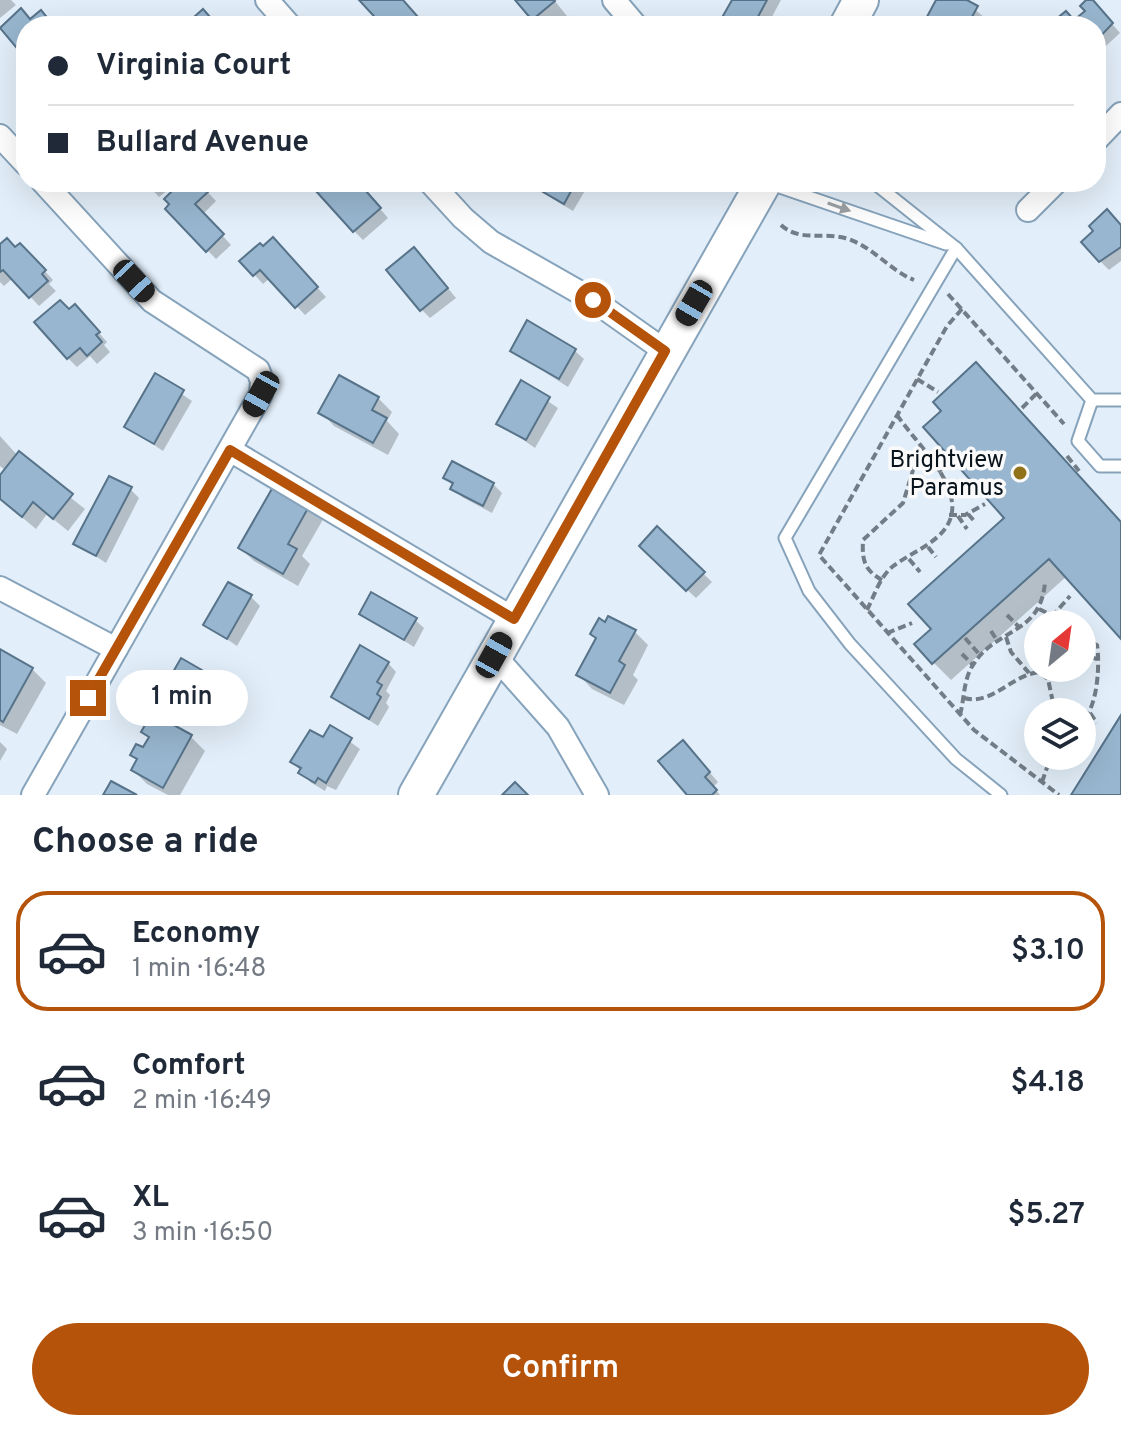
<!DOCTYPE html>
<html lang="en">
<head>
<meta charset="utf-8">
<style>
	:root { --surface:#fff; --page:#f6f6f7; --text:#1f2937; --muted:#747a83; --line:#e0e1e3; --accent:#b45309 }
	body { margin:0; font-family:Overpass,sans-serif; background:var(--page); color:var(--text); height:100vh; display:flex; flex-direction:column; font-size:30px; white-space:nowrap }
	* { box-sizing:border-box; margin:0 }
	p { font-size:26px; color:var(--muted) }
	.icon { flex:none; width:44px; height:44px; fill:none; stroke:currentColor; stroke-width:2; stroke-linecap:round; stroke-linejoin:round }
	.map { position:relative; height:795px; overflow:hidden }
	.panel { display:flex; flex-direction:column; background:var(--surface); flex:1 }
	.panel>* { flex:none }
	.banner { position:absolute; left:16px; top:16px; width:1090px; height:176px; border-radius:32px; box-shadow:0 8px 32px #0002; display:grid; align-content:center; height:176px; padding:0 32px; background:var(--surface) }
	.needle { width:52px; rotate:29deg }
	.tools { position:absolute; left:1024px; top:610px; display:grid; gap:16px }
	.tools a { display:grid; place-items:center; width:72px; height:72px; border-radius:50%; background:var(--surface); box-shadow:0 8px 32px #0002; font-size:40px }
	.end { position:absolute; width:36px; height:36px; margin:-18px; border:10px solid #b45309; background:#fff; box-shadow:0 0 0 4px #fff }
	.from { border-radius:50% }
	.bubble { position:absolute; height:56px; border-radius:28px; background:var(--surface); box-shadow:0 8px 32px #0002; font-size:26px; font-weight:600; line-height:56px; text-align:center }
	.car { position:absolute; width:24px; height:48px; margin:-24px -12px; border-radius:10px; box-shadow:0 0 6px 2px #0007; background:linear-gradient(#222 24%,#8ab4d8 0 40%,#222 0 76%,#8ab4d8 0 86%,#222 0) }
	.banner b { display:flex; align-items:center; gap:28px; height:76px; font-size:30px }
	.banner b+b { border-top:2px solid var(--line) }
	.banner i { width:20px; height:20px; background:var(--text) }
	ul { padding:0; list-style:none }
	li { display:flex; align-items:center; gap:24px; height:120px; margin:0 16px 12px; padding:0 16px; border:4px solid transparent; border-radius:32px }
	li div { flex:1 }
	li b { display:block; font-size:30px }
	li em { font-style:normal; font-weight:600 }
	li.active { border-color:var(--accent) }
	li>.icon { width:72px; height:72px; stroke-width:1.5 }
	h2 { padding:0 32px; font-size:36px; line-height:96px }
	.primary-button { display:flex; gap:16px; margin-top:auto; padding:16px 32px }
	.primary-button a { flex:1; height:92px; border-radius:48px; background:var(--accent); color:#fff; font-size:32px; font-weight:600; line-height:92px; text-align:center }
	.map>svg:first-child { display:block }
</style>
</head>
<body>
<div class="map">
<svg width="1121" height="795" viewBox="0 0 1121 795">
	<rect width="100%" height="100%" fill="#e2eef9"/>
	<g fill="#0003">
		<polygon points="0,0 11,0 16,5 0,18"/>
		<polygon points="517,0 554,0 567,16 554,26 540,26"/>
		<polygon points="734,0 781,0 767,26 728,26 723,21"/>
		<polygon points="940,0 963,0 990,22 988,26 924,26"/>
		<polygon points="1091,0 1120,33 1096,55 1096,26 1063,26 1088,12"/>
		<polygon points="145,182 176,182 177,183 159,197"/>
		<polygon points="184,182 198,182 216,201 203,214 231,245 216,259 167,209"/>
		<polygon points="327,182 357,182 388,218 363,240 354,231"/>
		<polygon points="525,182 579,182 586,189 573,211"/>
		<polygon points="652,182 668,182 660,190"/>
		<polygon points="1121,227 1121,261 1109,270 1100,261"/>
		<polygon points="0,247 29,254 53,280 49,284 56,291 39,306 13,278 4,286 0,282"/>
		<polygon points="281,249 326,297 305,315 270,278 263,284 242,261"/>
		<polygon points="423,258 456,298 430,318 421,309"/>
		<polygon points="69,312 84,316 107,342 104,345 110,352 97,364 90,356 77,367 68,358"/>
		<polygon points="512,351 575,351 584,359 568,387"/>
		<polygon points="155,376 192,401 163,451 126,426"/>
		<polygon points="521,383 558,408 535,448 499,423"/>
		<polygon points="378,398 392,412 387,421 399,434 388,455 334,426 321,412"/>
		<polygon points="0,436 18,456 85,509 68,531 47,514 36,529 0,499 0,478 6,471 0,466"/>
		<polygon points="446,478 493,484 502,493 492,513 462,497"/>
		<polygon points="277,483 325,516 302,556 310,564 298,586 254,561 240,548"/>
		<polygon points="130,489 139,498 106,563 76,543"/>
		<polygon points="1121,523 1121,636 1067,576 951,680 933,662 934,629 911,604"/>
		<polygon points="657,529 712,582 696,598 641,546"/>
		<polygon points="251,597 260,606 237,646 206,625"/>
		<polygon points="361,614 415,620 424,628 414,647"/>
		<polygon points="635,632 648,645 633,675 638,680 624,705 592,689 579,675"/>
		<polygon points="0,651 32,669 46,683 17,734 0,725"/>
		<polygon points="388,663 396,672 386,691 390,695 386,703 389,707 378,726 334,697"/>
		<polygon points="219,682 228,691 221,704 208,696 197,715 164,692"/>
		<polygon points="153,716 191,737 205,751 180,795 168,795 147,784 133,770 150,739 144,732"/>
		<polygon points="331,728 360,749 336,790 327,786 325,791 310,782 293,762 324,740"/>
		<polygon points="0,742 7,749 0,761"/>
		<polygon points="691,751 718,782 713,787 720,795 690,795"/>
	</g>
	<g fill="#98b6cf" stroke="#57738a" stroke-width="2">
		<polygon points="359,0 403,0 426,26 383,26"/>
		<polygon points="515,0 554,0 555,1 532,20"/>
		<polygon points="732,0 767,0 753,26 729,26 720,21"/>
		<polygon points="936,0 967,0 978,6 967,26 922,26"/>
		<polygon points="1086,0 1093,0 1113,23 1096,41 1096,26 1060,26 1055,20 1066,11 1074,20 1085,11 1080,6"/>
		<polygon points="21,8 30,19 41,10 54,26 26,26 26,59 0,28"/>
		<polygon points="203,9 218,26 184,26"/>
		<polygon points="572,17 577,26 555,26"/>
		<polygon points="143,182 158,182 149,190"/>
		<polygon points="181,182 201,182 209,191 195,204 224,234 206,252 165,209 169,204 164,199"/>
		<polygon points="324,182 358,182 381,208 353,232 315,190"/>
		<polygon points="526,182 576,182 564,204"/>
		<polygon points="1107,209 1121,225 1121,247 1099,262 1081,242 1093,231 1089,226"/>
		<polygon points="273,237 318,287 295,308 260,270 253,276 239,261 260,243 263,246"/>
		<polygon points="7,238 15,247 20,243 46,270 42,274 48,281 29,298 3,270 0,272 0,244"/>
		<polygon points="414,247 448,288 420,311 386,270"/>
		<polygon points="60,300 69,309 75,304 100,332 96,335 102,342 87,356 80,348 67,359 34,322"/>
		<polygon points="527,320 576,349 559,379 510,351"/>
		<polygon points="976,362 1121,522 1121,639 1049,559 932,664 914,644 931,629 908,604 1004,518 923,427 941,411 933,402"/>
		<polygon points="155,373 184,390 154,444 124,427"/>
		<polygon points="339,375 379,397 372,410 387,418 373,443 318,413"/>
		<polygon points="521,380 550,397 526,440 496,424"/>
		<polygon points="19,451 73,494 53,519 33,502 22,517 0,499 0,475"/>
		<polygon points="452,461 494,483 483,506 450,489 453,483 443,478"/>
		<polygon points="109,476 132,487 96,556 73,544"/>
		<polygon points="277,480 312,501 288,544 297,549 283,574 238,548"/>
		<polygon points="657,526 705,572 686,591 639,546"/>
		<polygon points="228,582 252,595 227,639 203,625"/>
		<polygon points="371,592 417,618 404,640 359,614"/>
		<polygon points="608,616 636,630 619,661 625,665 610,693 576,675 596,638 590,634 599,618 605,622"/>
		<polygon points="360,645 389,662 377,682 382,685 377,694 381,697 369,719 331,697"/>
		<polygon points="0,649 33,668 3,722 0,720"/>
		<polygon points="181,658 221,681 211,696 199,689 188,707 161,693"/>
		<polygon points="152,713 192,735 163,788 131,770 137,759 130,755 136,744 143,747 149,737 141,732"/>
		<polygon points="1121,715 1121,795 1071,795"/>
		<polygon points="330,725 352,738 326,783 318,778 315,783 298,773 301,768 290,762 310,730 323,737"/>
		<polygon points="683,740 710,772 705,777 717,790 712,795 687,795 658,761"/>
		<polygon points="111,781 137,795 103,795"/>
		<polygon points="515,782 528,795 502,795"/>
	</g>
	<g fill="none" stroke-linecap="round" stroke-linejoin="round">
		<g stroke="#86a3bb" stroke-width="15">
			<g id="service">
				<polyline points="765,182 946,244"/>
				<polyline points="873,182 956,248 1092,400 1121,400"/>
				<polyline points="956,248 785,538 809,591 850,644 956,759 1001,795"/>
				<polyline points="1092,400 1078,441 1100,466 1121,466"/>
			</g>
		</g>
		<g stroke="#86a3bb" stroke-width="26">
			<g id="minor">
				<polyline points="267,0 290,26"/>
				<polyline points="614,0 636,26"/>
				<polyline points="0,136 26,164"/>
				<polyline points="1096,140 1121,114"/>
				<polyline points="430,182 463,218 491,242 593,300 665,351"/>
				<polyline points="1028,210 1056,182"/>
				<polyline points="230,450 514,619"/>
				<polyline points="0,588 116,649"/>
				<polyline points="494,655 558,727 597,795"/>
				<polyline points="33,795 261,394 262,381 258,370 152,301 43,182"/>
			</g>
		</g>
		<g stroke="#86a3bb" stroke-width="38">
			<g id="primary">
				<polyline points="847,26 861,0"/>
				<polyline points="416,795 764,182"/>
			</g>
		</g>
		<g stroke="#727d87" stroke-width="4" stroke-dasharray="8 4" stroke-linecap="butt">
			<path d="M781,225C799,242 823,232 845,238C873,246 889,270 914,280"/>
			<polyline points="948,294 1064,424"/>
			<polyline points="962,309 947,326 819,555 974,730 1059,795"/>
			<polyline points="917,379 938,392"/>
			<polyline points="1022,408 1037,393"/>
			<polyline points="1067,456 1079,471"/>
			<polyline points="931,462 939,455"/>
			<polyline points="938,472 947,464"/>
			<polyline points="949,493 971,490"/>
			<polyline points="968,514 976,523"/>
			<polyline points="949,515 965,515 985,504"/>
			<polyline points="958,516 967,529"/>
			<polyline points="928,547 936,557"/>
			<polyline points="909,559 920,572"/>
			<path d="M882,580C864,570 862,560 863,540L903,503L920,447"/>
			<polyline points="1039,609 1049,614 1055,613 1070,596"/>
			<path d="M867,610C874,596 880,577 892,567C917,547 969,535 947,485C937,461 912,437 897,415"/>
			<polyline points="1056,611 1068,624"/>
			<polyline points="1007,615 1020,628"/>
			<polyline points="991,631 998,642"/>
			<polyline points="887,633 912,623"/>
			<polyline points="1006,637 1011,652 1029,673"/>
			<polyline points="965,638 979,654"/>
			<path d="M1082,639L1097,645C1100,662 1098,709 1082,720"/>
			<polyline points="962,654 973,665"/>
			<polyline points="1082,654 1097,659"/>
			<path d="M964,698C991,706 1012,675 1039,672L1048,679L1055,712"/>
			<polyline points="1090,713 1097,723"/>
			<path d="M960,715C965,696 963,678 975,662C998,628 1041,634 1045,582"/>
			<polyline points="1082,740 1086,743"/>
			<polyline points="1042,782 1051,756"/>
		</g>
		<use href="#service" stroke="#fff" stroke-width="11"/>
		<use href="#minor" stroke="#fff" stroke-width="22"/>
		<use href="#primary" stroke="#fff" stroke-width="34"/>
	</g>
	<defs><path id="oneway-solid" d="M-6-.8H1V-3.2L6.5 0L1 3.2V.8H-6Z" transform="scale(2)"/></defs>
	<use fill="#9ca1a4" href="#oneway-solid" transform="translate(839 207) rotate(19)"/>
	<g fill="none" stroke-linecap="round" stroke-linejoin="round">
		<polyline stroke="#b45309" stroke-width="10" points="88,698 230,450 514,619 665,351 593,300"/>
	</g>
	<circle fill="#927219" stroke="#fafafa" stroke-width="3" cx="1020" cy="473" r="8"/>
	<g text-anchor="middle" stroke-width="7" stroke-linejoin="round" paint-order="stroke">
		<g font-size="24" fill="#08131c" stroke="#fafafa" text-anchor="end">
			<text x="1004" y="467">Brightview<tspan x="1004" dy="28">Paramus</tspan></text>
		</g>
	</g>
</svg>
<div class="tools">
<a><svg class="needle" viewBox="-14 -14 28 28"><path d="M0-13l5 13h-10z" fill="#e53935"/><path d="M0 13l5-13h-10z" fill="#747a83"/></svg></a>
<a><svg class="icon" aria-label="layers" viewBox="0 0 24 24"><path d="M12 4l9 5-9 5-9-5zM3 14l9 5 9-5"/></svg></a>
</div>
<i class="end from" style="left:593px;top:300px"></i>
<i class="end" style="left:88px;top:698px"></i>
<div class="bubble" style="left:116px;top:670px;width:132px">1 min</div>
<i class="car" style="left:134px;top:281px;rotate:137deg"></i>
<i class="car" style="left:694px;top:303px;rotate:210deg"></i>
<i class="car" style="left:261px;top:394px;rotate:209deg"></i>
<i class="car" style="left:494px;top:655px;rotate:29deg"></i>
<div class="banner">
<b><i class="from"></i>Virginia Court</b>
<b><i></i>Bullard Avenue</b>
</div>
</div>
<section class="panel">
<h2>Choose a ride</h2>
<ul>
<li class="active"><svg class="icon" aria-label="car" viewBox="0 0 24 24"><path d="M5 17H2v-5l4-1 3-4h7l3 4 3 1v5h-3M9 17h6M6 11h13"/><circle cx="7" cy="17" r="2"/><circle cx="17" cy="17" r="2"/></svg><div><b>Economy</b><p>1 min · 16:48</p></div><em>$3.10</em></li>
<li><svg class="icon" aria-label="car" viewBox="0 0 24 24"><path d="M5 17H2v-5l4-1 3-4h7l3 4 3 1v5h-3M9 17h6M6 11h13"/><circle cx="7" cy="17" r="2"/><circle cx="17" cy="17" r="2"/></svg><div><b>Comfort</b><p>2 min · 16:49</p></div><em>$4.18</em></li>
<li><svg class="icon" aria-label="car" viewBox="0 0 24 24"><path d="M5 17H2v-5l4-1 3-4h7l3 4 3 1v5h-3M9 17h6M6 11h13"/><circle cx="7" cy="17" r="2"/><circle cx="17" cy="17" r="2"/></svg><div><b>XL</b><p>3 min · 16:50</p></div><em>$5.27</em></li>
</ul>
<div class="primary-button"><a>Confirm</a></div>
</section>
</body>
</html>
